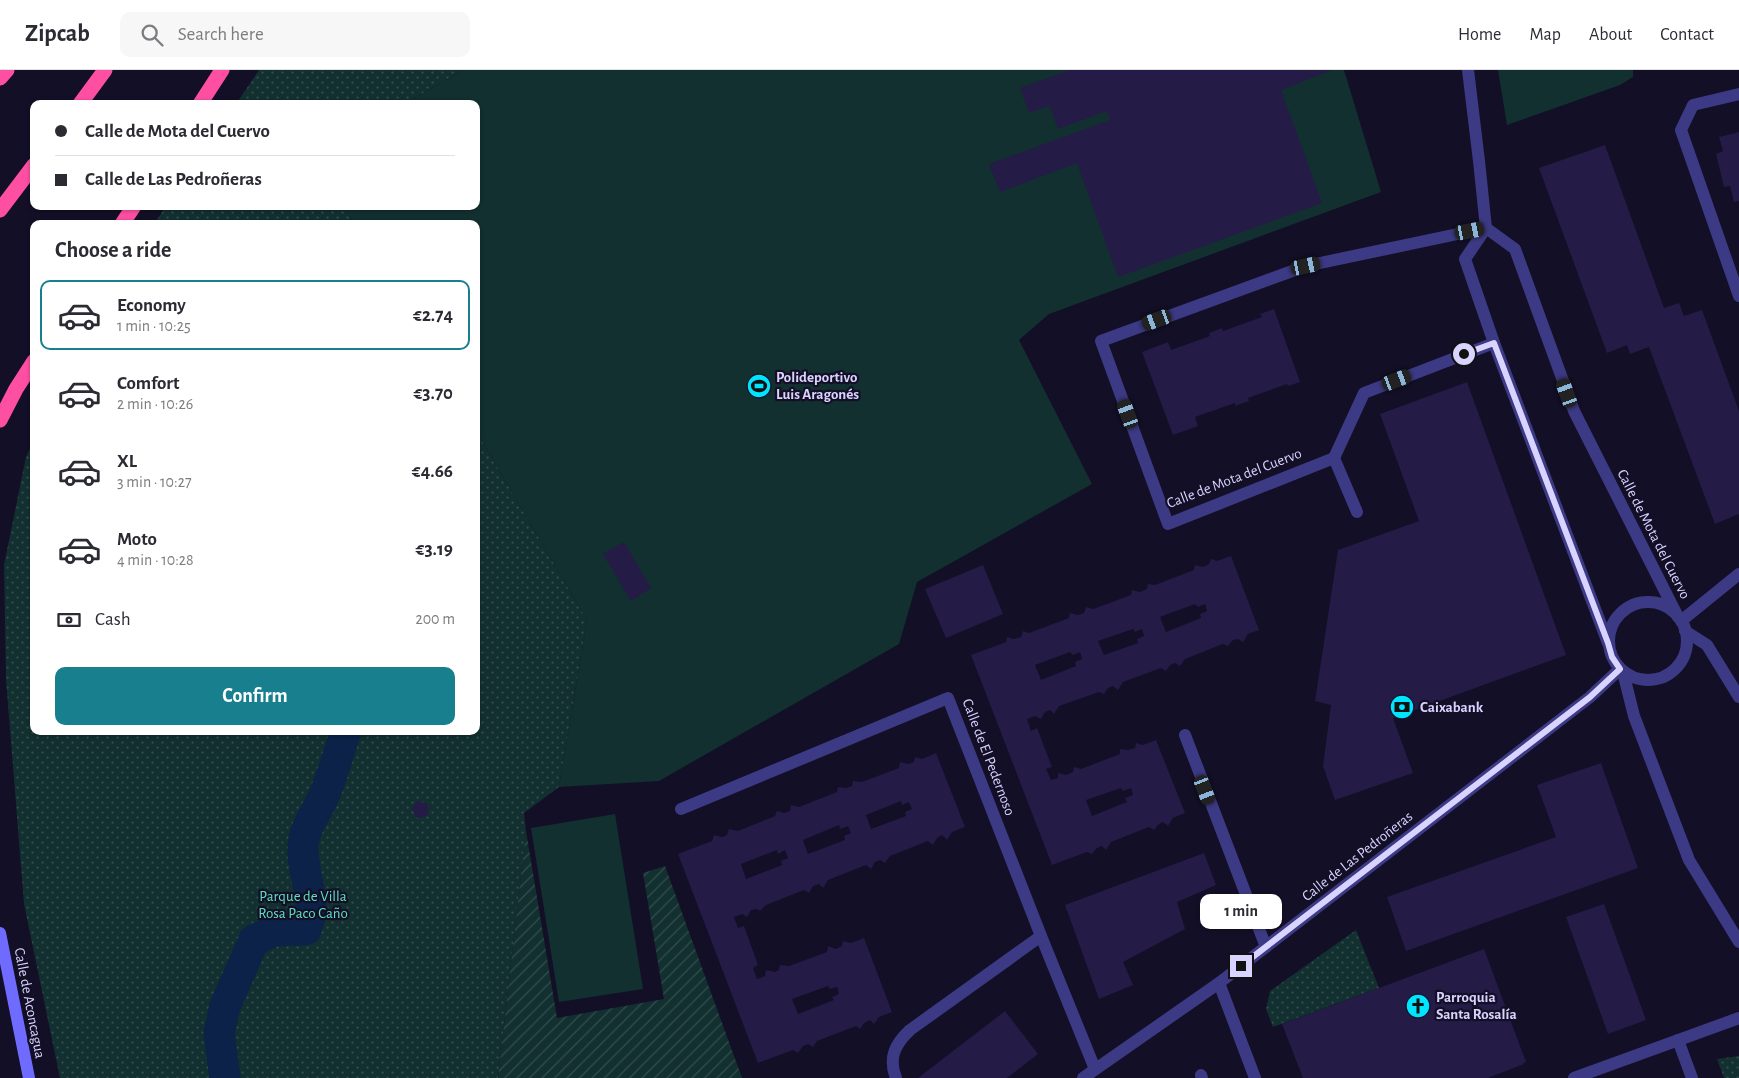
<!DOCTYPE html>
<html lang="en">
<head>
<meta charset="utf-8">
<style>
	:root { --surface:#fff; --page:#f7f7f7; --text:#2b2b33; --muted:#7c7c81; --line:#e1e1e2; --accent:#187f8f }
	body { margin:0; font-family:"Alegreya Sans",sans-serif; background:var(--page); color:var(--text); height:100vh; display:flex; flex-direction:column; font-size:19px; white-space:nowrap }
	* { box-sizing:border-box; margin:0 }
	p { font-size:16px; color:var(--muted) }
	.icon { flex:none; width:28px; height:28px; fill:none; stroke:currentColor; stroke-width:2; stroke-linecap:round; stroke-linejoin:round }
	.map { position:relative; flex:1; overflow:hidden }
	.panel { position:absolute; left:30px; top:150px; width:450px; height:515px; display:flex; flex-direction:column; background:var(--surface); border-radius:10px; box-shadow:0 1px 4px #0004 }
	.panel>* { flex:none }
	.guide { position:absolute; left:30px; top:30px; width:450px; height:110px; border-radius:10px; box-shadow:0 1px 4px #0004; display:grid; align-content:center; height:110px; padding:0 25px; background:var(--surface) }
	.end { position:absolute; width:22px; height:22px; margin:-11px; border:6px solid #d9d4ff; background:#111; box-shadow:0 0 0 2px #111 }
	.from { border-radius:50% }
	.bubble { position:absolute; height:35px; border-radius:10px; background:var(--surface); box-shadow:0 1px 4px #0004; font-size:16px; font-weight:600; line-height:35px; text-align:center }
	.car { position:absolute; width:15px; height:30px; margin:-15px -8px; border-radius:6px; box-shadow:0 0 4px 1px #0007; background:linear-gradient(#222 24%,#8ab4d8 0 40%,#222 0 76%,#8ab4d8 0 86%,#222 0) }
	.guide b { display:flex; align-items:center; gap:18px; height:48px; font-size:19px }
	.guide b+b { border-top:1px solid var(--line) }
	.guide i { width:12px; height:12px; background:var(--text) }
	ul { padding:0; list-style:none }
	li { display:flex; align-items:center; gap:15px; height:70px; margin:0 10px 8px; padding:0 15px; border:2px solid transparent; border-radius:10px }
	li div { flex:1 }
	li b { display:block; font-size:19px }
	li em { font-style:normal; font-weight:600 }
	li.on { border-color:var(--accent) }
	li>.icon { width:45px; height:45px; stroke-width:1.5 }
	h2 { padding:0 25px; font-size:22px; line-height:60px }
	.pay { display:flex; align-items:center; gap:12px; height:55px; padding:0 25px; font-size:19px }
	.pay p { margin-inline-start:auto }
	.primary-button { display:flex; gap:10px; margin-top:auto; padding:10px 25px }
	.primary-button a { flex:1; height:58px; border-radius:10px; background:var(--accent); color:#fff; font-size:20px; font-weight:600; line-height:58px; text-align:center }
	header { display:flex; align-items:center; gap:30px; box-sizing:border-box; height:70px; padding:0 25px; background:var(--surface); border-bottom:1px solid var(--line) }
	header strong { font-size:24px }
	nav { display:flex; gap:28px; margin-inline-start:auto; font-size:18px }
	.search { width:350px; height:45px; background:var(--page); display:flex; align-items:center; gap:12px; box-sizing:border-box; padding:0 18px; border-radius:10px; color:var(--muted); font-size:19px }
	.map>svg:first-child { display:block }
</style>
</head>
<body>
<header>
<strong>Zipcab</strong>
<div class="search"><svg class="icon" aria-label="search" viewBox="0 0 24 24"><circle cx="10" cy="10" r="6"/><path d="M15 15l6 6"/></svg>Search here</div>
<nav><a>Home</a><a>Map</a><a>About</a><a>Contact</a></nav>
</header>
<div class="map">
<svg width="1739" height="1008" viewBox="0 0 1739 1008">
	<defs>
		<pattern id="park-dots" width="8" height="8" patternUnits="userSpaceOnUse" patternTransform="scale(1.25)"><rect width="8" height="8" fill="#12302f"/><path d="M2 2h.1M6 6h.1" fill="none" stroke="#344d4e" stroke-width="1.8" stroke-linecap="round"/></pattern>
		<pattern id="garden-furrows" width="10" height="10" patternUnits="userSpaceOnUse" patternTransform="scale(1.25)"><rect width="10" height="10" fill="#12302f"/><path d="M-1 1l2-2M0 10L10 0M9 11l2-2" fill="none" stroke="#344d4e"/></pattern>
	</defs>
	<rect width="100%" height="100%" fill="#130f26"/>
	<g fill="#12302f">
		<polygon points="463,0 1344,0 1381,122 1049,244 1019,270 1092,414 917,512 899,574 659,711 559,717 587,550 476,361 476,154 354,154 344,136 476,136 476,34 404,34"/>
		<polygon points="1498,0 1633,0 1633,7 1620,15 1507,55"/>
		<polygon points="615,744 643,919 559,932 531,758"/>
	</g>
	<g fill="url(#park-dots)">
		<polygon points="259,0 463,0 404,34 236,34"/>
		<polygon points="166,136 344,136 354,154 154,154"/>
		<polygon points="476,361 587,550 559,717 524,743 526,761 498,1008 60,1008 24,834 6,609 4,495 26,387 34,369 34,661 476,661"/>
		<polygon points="1356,860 1379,918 1273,957 1266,939 1270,921"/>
		<polygon points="1739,986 1739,1008 1724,1008 1717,989"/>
	</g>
	<polygon fill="url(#garden-furrows)" points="526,761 557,948 664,929 643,803 665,796 742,1008 498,1008"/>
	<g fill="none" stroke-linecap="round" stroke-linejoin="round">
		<path stroke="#0c2248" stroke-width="31" d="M225,1008L219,963L225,936L254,870L274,861L306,860C307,856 309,851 310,846C314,820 299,794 304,769C307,754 315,744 322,730C332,709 338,684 346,661"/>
	</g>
	<g fill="#241b47" fill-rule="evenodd">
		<polygon points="1070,0 1332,0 1281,20 1322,133 1118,207 1077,93 1000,122 989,94 1110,50 1107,41 1058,59 1050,36 1029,43 1020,18"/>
		<polygon points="1739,62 1739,131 1734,132 1730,116 1724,117 1716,84 1723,81 1719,67"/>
		<polygon points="1605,75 1664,238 1679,233 1684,246 1702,240 1739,341 1739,444 1715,454 1649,277 1630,284 1627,275 1607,283 1539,98"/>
		<polygon points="1274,239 1300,312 1288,316 1287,314 1248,328 1249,331 1235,336 1235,333 1195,347 1198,356 1173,365 1142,282 1168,272 1171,280 1210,266 1209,263 1222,258 1223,261 1262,247 1260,244"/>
		<polygon points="1467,312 1566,585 1393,648 1413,703 1335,730 1323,696 1331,635 1315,631 1338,480 1419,451 1380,344"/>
		<polygon points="624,472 651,518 631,531 603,484"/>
		<path d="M1231,486L1259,560L1248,564L1243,572L1238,569L1233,570L1228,576L1223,574L1185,589L1180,596L1175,593L1170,595L1166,601L1161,598L1123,612L1118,620L1113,616L1108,618L1104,624L1099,622L1059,636L1054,644L1050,640L1045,642L1041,649L1035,646L1027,649L1031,661L1037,658L1052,697L1046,699L1051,710L1058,708V703L1066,705L1073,702L1074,697L1081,699L1120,684V679L1128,680L1135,678L1136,673L1143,675L1156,670L1185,743L1173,748L1168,756L1163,752L1159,754L1154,760L1149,757L1111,772L1106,780L1102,776L1097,778L1092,784L1087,782L1052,795L971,585L1006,572L1007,567L1014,569L1021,567L1023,561L1029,563L1069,548L1070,543L1078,545L1084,543L1086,537L1093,539L1131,525L1132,520L1140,522L1147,519L1148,514L1155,515L1194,500L1195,495L1203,497L1209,494L1211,489L1217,491ZM1195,534L1198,537L1205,534L1207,541L1200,544L1201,548L1166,562L1160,547ZM1133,559L1135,562L1142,559L1144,566L1137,569L1138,573L1104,585L1098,571ZM1070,582L1073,585L1080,582L1082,589L1075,592L1076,596L1041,610L1035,595ZM1121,718L1123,721L1131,718L1133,725L1125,728L1127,732L1092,746L1086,730Z"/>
		<polygon points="983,495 1003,544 946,568 925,519"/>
		<path d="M936,683L965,757L952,762L947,770L942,765L937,768L933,775L928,771L890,786L885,793L880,790L875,792L871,799L866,795L828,810L823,818L819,814L813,816L809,823L804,820L766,835L760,841L757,839L751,840L747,847L742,844L734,847L738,858L744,856L758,895L753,898L757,909L765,906L766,900L775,902L779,900L780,895L789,896L827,882L828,876L836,879L842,876L843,871L851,873L864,868L892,942L879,947L874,954L870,950L864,953L860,959L856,956L817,971L813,977L808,974L803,976L798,983L793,980L758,993L678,784L712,771L714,765L722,767L727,765L729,759L738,761L775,746L777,741L784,743L790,741L791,735L799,737L837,722L838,717L846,718L852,716L853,711L862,712L899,698L900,692L908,694L914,692L915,687L922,689ZM901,731L902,735L909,732L912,739L905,742L906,746L871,759L866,745ZM839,755L840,759L848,756L851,763L844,766L845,770L808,784L803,770ZM777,780L778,784L785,780L788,788L781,791L782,795L746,809L741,794ZM828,916L830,919L837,917L839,924L832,927L834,930L798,944L792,929Z"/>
		<polygon points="1601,693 1638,798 1406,881 1387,827 1556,767 1537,715"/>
		<polygon points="417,731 426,733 429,738 427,746 417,748 412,739"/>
		<polygon points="1204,783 1216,815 1177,832 1185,859 1123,892 1133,915 1099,929 1065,835"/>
		<polygon points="1604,834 1646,950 1608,964 1566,847"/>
		<polygon points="1484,879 1526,992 1523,993 1524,994 1488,1008 1303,1008 1282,954"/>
		<polygon points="1005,941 1038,984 1007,1008 918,1008"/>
	</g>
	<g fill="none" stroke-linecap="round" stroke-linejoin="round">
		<g stroke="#3d3a85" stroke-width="12">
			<polyline points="1678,970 1692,1008"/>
			<path d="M896,1008C888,988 895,974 910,960L1041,866"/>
		</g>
		<g stroke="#3d3a85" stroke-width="12">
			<polyline points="1468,0 1479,91 1486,158"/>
			<polyline points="1739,24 1693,35 1681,60 1739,226"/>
			<polyline points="1486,158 1465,189 1494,273 1608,573"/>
			<polyline points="1334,388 1364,323 1494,273"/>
			<polyline points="1357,442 1334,388 1168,454 1101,271 1306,196 1486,158 1515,179 1574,341 1678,547"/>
			<circle cx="1648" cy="571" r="39"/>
			<polyline points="1681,551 1739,504"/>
			<polyline points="1685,561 1707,575 1739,627"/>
			<polyline points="1623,602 1634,646 1689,790 1739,872"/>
			<polyline points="1185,665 1266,877"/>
			<polyline points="681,739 948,628 1041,866 1095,999"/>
			<polyline points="1219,913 1255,1008"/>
			<polyline points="1201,1005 1202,1008"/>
			<polyline points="1083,1008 1219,913 1590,627 1620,599"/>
			<polyline points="1574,1008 1739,948"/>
		</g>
		<polyline stroke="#6f6bff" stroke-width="12" points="0,863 29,1008"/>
		<g stroke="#ff4fa3" stroke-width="15">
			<polyline points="0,8 7,0"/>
			<polyline points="80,34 105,0"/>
			<polyline points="200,34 222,0"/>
			<polyline points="0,140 34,95"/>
			<polyline points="122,154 134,136"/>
			<polyline points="0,350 16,319 34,291"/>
		</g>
	</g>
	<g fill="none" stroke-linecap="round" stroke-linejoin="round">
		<polyline stroke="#d9d4ff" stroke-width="6" points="1241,896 1590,627 1620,599 1612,587 1608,573 1494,273 1464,284"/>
	</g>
	<defs>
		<g id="stadium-disc" transform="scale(1.25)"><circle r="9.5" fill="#00e5ff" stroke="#130f26"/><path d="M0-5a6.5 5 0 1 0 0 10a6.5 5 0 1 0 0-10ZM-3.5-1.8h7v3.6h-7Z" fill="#111"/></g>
		<g id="bank-disc" transform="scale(1.25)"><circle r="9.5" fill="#00e5ff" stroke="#130f26"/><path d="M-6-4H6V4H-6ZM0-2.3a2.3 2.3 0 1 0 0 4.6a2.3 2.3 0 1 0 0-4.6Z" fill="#111"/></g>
		<g id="church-disc" transform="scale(1.25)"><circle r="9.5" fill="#00e5ff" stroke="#130f26"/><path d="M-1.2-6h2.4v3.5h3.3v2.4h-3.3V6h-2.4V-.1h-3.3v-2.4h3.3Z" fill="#111"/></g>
	</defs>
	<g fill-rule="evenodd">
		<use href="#stadium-disc" x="759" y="316"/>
		<use href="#bank-disc" x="1402" y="637"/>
		<use href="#church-disc" x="1418" y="936"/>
	</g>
	<g text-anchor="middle" stroke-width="4.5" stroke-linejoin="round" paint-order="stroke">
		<g font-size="15" font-weight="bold" fill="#d9d4ff" stroke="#130f26" text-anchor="start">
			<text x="776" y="312">Polideportivo<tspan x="776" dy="17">Luis Aragonés</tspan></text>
			<text x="1420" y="642">Caixabank</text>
			<text x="1436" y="932">Parroquia<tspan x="1436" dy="17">Santa Rosalía</tspan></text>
		</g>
		<g font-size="15" fill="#d9d4ff" stroke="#130f26">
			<text transform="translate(1234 408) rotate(-21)" y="5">Calle de Mota del Cuervo</text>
			<text transform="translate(1654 464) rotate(63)" y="5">Calle de Mota del Cuervo</text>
			<text transform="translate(989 687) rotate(69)" y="5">Calle de El Pedernoso</text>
			<text transform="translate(1357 786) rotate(-38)" y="5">Calle de Las Pedroñeras</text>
			<text transform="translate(30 933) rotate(79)" y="5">Calle de Aconcagua</text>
		</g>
		<g font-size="15" fill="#5fe0c0" stroke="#130f26">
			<text x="303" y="831">Parque de Villa<tspan x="303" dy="17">Rosa Paco Caño</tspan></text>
		</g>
	</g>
</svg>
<i class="end from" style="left:1464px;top:284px"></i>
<i class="end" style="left:1241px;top:896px"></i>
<div class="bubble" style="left:1200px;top:824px;width:82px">1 min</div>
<i class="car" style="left:1470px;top:161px;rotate:79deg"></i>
<i class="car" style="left:1306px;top:196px;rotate:78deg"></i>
<i class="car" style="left:1157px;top:250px;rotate:250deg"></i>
<i class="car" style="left:1397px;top:310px;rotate:69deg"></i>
<i class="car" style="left:1567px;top:323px;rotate:340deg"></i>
<i class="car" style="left:1128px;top:344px;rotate:340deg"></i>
<i class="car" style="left:1205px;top:720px;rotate:159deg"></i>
<div class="guide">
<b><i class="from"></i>Calle de Mota del Cuervo</b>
<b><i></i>Calle de Las Pedroñeras</b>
</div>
<section class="panel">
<h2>Choose a ride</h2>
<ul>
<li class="on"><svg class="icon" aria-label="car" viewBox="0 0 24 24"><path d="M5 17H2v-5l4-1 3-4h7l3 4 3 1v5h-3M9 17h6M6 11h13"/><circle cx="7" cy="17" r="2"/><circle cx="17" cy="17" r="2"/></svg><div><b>Economy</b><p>1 min · 10:25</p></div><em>€2.74</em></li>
<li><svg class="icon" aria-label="car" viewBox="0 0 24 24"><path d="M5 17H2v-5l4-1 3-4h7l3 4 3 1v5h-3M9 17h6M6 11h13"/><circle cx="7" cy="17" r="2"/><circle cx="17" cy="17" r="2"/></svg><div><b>Comfort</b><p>2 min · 10:26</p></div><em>€3.70</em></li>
<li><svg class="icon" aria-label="car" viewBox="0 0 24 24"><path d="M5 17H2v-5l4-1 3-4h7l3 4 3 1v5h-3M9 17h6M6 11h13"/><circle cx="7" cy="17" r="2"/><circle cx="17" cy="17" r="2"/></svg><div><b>XL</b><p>3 min · 10:27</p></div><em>€4.66</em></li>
<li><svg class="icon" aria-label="car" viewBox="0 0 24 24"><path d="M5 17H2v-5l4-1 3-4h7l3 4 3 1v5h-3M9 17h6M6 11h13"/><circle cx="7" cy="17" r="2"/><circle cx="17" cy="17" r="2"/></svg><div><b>Moto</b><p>4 min · 10:28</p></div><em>€3.19</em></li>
</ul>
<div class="pay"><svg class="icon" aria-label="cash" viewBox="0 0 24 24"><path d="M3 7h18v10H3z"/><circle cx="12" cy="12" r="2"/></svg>Cash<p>200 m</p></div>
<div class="primary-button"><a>Confirm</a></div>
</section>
</div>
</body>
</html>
